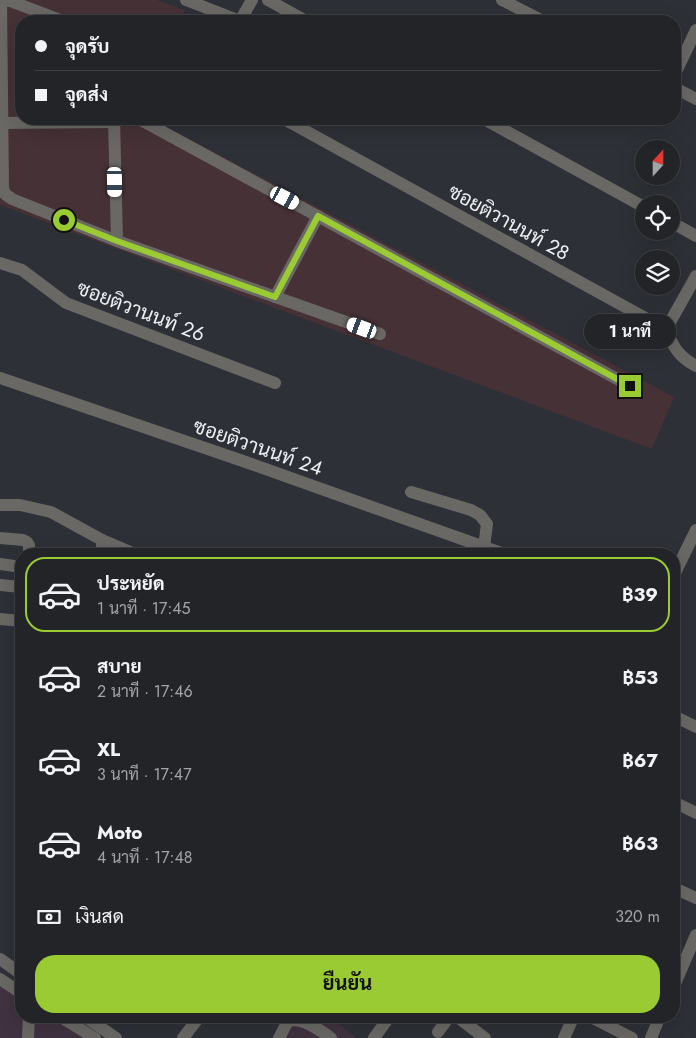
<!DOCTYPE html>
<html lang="th">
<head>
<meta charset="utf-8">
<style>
	:root { --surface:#222428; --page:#2a2c30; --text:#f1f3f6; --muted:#a2a4a8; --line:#3f4145; --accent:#9bcb32 }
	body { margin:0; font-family:Jost,Sarabun,sans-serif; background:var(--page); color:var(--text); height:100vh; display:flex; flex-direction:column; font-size:19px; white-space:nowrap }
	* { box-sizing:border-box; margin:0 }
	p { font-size:16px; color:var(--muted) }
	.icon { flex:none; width:28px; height:28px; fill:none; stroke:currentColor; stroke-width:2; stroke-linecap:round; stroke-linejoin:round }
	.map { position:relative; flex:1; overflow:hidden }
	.drawer { position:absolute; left:15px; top:548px; width:665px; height:475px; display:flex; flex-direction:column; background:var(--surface); border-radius:20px; box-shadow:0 5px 20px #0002,0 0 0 1px var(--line) }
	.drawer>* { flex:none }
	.top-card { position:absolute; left:15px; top:15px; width:666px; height:110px; border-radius:20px; box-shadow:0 5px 20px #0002,0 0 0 1px var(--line); display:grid; align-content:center; height:110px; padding:0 20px; background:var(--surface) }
	.needle { width:32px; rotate:21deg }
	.buttons { position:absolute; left:635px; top:140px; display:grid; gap:10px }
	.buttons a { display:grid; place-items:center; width:45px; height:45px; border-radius:50%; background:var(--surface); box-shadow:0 5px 20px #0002,0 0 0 1px var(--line); font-size:25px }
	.end { position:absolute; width:22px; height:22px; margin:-11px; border:6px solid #9bcb32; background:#111; box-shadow:0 0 0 2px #111 }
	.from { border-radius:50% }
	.bubble { position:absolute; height:35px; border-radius:18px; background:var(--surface); box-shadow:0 5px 20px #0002,0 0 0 1px var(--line); font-size:16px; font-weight:700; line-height:35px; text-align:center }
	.car { position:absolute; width:15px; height:30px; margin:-15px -8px; border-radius:6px; box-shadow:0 0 4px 1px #0007; background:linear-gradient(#fff 24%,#345 0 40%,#fff 0 76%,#345 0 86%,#fff 0) }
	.top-card b { display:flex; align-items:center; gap:18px; height:48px; font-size:19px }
	.top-card b+b { border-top:1px solid var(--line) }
	.top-card i { width:12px; height:12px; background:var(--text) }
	ul { padding:9px 0 0; list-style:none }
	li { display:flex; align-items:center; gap:15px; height:75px; margin:0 10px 8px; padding:0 10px; border:2px solid transparent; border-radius:20px }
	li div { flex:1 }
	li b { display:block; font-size:19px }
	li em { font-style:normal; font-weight:700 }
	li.current { border-color:var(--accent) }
	li>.icon { width:45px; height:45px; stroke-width:1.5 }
	.pay { display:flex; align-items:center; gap:12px; height:55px; padding:0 20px; font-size:19px }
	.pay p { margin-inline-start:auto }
	.cta { display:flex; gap:10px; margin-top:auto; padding:10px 20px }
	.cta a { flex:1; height:58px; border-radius:20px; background:var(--accent); color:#111; font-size:20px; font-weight:700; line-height:58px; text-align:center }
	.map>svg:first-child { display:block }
</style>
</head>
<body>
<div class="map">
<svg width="696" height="1038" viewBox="0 0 696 1038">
	<rect width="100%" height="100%" fill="#2d3036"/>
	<polygon fill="#453136" points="0,0 157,0 185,10 180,21 21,21 21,119 152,119 674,397 652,449 0,205"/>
	<g fill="#403240">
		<polygon points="0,974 21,988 21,1016 67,1016 101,1038 0,1038"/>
		<polygon points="288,1016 329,1016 357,1038 272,1038"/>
	</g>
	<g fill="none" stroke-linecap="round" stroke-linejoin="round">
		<g stroke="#6a6865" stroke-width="12">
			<polyline points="186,0 240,21"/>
			<polyline points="268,0 306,21"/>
			<polyline points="502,0 543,21"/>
			<polyline points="0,1 10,1 63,21"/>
			<polyline points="1,1 3,188 5,194 12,199 117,241 380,334"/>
			<polyline points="240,21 252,0"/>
			<polyline points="675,74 696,30"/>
			<polyline points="675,88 696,99"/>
			<polyline points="114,119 117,241"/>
			<polyline points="139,119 630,386"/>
			<polyline points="284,119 658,325 664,327 669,324 696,276"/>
			<polyline points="484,119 644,207"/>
			<polyline points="0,123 114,122"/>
			<polyline points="671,222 696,236"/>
			<polyline points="0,263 22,270 66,303 275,383"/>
			<polyline points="275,297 318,216"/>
			<path d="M664,327C674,346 676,355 696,366"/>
			<polyline points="0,378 240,460 504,554"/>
			<polyline points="411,492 471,510 480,515 487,524 484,547"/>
			<polyline points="0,505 20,505 51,512 102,540 135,554"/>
			<polyline points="0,538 23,540 27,542 29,545 29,554"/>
			<polyline points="102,554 102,540"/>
			<polyline points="0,564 21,567"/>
			<polyline points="674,575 696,530"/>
			<polyline points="0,585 21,587"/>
			<polyline points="0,619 21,621"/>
			<polyline points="674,716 696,727"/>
			<polyline points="674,802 696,813"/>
			<polyline points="674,888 696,898"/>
			<polyline points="0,959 21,974"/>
			<polyline points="0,979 21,993"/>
			<polyline points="674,986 696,935"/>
			<polyline points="59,1016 95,1038"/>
			<polyline points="84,1016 116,1038"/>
			<polyline points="456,1016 485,1038"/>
			<polyline points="589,1016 632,1038"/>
			<polyline points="438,1032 450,1016"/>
			<polyline points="28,1038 29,1016"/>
			<polyline points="183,1038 200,1016"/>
			<path d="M279,1038L288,1021C302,1017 320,1030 331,1038"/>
			<polyline points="374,1038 390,1016"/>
			<polyline points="564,1038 573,1018 576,1016"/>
			<polyline points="651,1038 660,1016"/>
		</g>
	</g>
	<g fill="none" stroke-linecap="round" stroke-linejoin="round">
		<polyline stroke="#9bcb32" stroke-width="6" points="64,220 117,241 275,297 318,216 630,386"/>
	</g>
	<g text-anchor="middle" stroke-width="4" stroke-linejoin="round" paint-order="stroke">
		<g font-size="20" fill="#edeff4" stroke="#2d3036">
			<text transform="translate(509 222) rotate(29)" y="7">ซอยติวานนท์ 28</text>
			<text transform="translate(141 311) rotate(21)" y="7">ซอยติวานนท์ 26</text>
			<text transform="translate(258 447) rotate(19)" y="7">ซอยติวานนท์ 24</text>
		</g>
	</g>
</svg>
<div class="buttons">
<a><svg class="needle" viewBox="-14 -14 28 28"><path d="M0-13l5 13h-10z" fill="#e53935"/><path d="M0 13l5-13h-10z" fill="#a2a4a8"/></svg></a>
<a><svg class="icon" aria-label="locate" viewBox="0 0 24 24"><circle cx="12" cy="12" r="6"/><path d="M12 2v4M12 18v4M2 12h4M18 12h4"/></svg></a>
<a><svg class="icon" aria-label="layers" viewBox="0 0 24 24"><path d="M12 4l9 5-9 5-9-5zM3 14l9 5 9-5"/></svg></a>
</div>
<i class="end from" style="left:64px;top:220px"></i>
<i class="end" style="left:630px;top:386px"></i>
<div class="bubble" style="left:584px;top:314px;width:92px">1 นาที</div>
<i class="car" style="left:115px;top:182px;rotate:179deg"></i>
<i class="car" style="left:285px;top:198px;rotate:118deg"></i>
<i class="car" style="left:362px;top:328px;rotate:290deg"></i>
<div class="top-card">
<b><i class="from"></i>จุดรับ</b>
<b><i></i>จุดส่ง</b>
</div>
<section class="drawer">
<ul>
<li class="current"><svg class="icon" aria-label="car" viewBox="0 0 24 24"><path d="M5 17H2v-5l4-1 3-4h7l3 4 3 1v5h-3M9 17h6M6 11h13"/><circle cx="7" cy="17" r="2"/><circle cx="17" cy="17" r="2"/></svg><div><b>ประหยัด</b><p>1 นาที · 17:45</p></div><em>฿39</em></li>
<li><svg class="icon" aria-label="car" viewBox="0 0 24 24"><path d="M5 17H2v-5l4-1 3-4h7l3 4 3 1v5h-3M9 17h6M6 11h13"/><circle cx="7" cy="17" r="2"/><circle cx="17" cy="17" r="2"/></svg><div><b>สบาย</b><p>2 นาที · 17:46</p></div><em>฿53</em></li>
<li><svg class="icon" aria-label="car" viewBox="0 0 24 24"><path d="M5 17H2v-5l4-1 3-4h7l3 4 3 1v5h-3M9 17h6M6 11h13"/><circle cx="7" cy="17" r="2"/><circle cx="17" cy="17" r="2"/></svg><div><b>XL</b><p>3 นาที · 17:47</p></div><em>฿67</em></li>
<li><svg class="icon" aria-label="car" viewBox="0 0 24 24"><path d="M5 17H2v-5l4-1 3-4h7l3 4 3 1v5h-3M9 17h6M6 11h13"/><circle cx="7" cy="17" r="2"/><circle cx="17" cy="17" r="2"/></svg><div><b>Moto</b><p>4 นาที · 17:48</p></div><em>฿63</em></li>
</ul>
<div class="pay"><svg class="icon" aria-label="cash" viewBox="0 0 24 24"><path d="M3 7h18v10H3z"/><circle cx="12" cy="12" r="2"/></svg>เงินสด<p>320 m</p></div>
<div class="cta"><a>ยืนยัน</a></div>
</section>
</div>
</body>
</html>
